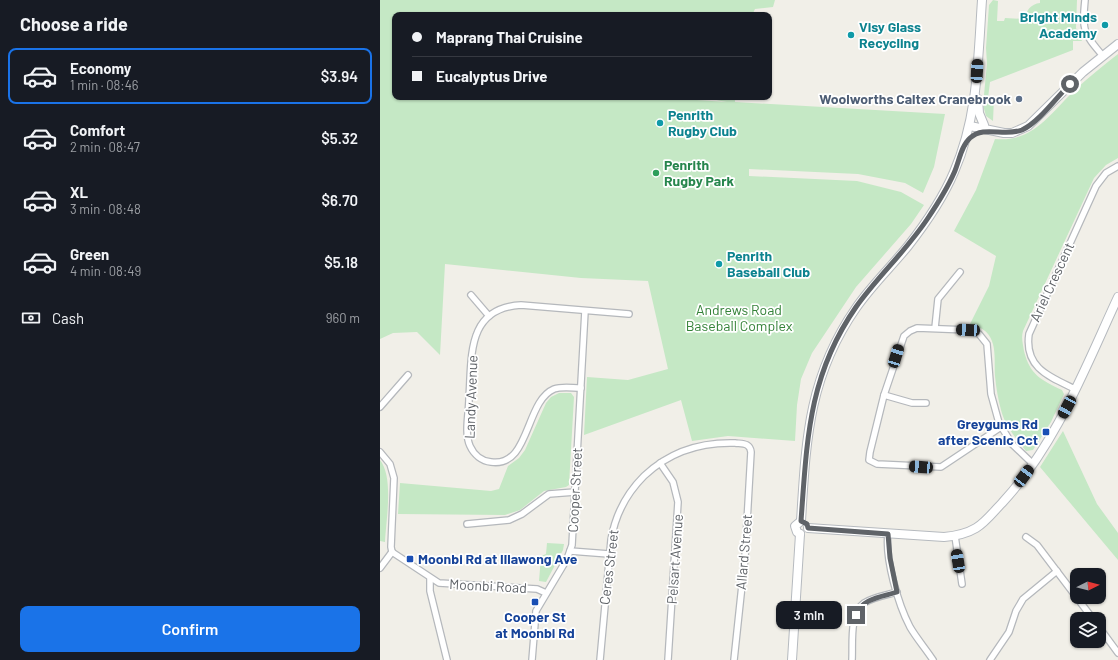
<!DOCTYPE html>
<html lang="en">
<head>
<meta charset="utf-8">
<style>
	:root { --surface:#171b24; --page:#242831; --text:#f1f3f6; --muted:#9ea1a6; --line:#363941; --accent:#1a73e8 }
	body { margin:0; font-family:Barlow,sans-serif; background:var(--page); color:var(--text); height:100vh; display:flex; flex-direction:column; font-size:15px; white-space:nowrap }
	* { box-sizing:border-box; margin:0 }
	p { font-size:13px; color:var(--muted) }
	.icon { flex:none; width:22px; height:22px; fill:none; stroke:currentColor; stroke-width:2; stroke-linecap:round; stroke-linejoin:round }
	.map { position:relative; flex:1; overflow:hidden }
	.drawer { display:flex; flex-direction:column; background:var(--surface); width:380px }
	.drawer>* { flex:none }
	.guide { position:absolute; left:12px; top:12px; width:380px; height:88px; border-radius:8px; box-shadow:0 1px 3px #0004; display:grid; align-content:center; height:88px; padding:0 20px; background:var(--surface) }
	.needle { width:26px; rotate:84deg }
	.buttons { position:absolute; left:690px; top:568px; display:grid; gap:8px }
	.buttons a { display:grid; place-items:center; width:36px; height:36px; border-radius:8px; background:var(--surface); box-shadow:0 1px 3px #0004; font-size:20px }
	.end { position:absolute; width:18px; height:18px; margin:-9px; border:5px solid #5f6368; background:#fff; box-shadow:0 0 0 2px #fff }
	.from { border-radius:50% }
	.bubble { position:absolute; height:28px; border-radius:8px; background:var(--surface); box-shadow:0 1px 3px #0004; font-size:13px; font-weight:600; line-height:28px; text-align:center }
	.car { position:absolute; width:12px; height:24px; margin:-12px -6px; border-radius:5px; box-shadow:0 0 3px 1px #0007; background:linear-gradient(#222 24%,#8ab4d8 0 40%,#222 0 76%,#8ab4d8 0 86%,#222 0) }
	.guide b { display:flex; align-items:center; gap:14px; height:38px; font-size:15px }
	.guide b+b { border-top:1px solid var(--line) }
	.guide i { width:10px; height:10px; background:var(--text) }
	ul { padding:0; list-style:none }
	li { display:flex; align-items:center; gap:12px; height:56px; margin:0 8px 6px; padding:0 12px; border:2px solid transparent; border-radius:8px }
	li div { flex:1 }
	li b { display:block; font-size:15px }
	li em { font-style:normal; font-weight:600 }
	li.selected { border-color:var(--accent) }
	li>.icon { width:36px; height:36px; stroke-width:1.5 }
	h2 { padding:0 20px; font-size:18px; line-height:48px }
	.pay { display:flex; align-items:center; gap:10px; height:44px; padding:0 20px; font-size:15px }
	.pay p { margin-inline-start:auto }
	.primary-button { display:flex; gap:8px; margin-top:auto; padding:8px 20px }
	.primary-button a { flex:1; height:46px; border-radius:8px; background:var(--accent); color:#fff; font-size:16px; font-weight:600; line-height:46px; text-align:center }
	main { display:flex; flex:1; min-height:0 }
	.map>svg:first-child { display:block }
</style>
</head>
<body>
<main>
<section class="drawer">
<h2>Choose a ride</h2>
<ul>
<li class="selected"><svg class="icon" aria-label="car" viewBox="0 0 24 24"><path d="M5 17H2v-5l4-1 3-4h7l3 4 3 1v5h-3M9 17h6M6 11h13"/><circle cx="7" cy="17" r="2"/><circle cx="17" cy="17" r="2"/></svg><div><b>Economy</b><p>1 min · 08:46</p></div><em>$3.94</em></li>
<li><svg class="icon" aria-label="car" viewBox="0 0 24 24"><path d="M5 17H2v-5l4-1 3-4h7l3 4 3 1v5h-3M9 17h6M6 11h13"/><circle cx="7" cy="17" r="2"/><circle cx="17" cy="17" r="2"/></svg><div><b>Comfort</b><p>2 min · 08:47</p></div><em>$5.32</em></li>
<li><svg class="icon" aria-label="car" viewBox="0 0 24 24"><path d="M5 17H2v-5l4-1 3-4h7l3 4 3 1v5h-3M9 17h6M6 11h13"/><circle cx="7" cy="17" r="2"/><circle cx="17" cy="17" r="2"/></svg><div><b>XL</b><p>3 min · 08:48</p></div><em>$6.70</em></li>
<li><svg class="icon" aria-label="car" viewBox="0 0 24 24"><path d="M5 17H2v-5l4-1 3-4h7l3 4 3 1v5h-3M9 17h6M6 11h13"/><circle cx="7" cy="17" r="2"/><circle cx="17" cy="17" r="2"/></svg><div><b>Green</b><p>4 min · 08:49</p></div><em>$5.18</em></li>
</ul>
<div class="pay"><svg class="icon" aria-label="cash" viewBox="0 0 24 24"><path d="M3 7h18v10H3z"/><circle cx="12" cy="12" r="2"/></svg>Cash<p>960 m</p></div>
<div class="primary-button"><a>Confirm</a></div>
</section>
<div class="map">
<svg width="738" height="660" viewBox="0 0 738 660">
	<rect width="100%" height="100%" fill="#f1efe8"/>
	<g fill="#c5e8c5">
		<polygon points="0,0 395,0 393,7 375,9 372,15 15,15 15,97 271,97 347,102 320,97 355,97 355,102 565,114 554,167 543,193 525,183 478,174 369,169 369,176 477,181 521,192 544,205 531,224 476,287 432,353 421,379 417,405 415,441 348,436 312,441 301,400 204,435 207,377 248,380 288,369 268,281 201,278 65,264 60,355 37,332 13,333 0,339"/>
		<path d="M613,0L618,1L617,21H624L625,18L645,19C646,10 651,4 660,3V0H697L696,28L702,41H693V50L610,82L608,98L614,99L613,121L606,116L603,105L607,64L606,48L609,5Z"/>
		<path d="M738,54V158L726,165L714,178L643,331C641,338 643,344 644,351C650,375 661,380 682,390L684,394L671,422L653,450L646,451C636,438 625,426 621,410C618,399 616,387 615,376C614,353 619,331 590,324L609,286L616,256L574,231L596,190L615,139C654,143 672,111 697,88C710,76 724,65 738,54Z"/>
		<polygon points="179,393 191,393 194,397 189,485 186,487 164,491 140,510 125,515 18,514 20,483 111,491 119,489 128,466 139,458 145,450 166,403 171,397"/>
		<polygon points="683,431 717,504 738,533 738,560 660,467"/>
		<path d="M0,460C14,478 6,519 5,542L0,541Z"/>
		<polygon points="167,543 184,544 183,550 166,582 159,581 161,556 166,554"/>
	</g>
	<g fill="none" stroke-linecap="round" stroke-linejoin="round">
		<g stroke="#b5b8bc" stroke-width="8">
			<g id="street">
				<path d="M705,0C702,30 703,33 723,56"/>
				<polyline points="91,295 109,316"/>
				<polyline points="555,328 558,299 580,272"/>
				<path d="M201,388C192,388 182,386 174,389C145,401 150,468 111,462C102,461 94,455 90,446C84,433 89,413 89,398C92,357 86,308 141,305L249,314"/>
				<path d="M695,389C670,377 644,368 649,334L716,186L726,173L738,166"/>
				<polyline points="504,395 532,403 546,403"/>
				<polyline points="0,407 28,375"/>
				<polyline points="621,427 561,467 497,464 489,460 490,452 504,395 524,336 530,331 537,328 588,330 599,334 607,344 611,394 619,423 632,444 653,464"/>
				<polyline points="0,452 10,464 14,478 11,547 12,552"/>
				<polyline points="280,463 293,482 298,502 288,660"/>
				<polyline points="87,524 129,520 142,514 169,494 195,492"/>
				<path d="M508,534C505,559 518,604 530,627C537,639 546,649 553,660"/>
				<polyline points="575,536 582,584"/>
				<polyline points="646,537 657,545 713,619"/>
				<polyline points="190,551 229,554"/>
				<polyline points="12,552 59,583 157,589 166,593"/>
				<polyline points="0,568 12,552"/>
				<polyline points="50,579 50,591 67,660"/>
				<polyline points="719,627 738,653"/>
				<polyline points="152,660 156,611 187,559 192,545 205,311"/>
				<path d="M220,660L231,540C235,516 246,494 264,476C289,452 321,442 355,443C363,444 370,443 371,452L365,557L354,660"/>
				<path d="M472,660C473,644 469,614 484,603C493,597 507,595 517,592"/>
				<polyline points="610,660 629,632 636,611 643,599 677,571"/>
			</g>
		</g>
		<g stroke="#b6babf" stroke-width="10">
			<g id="secondary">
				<polyline points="598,99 599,113 604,125"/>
				<polyline points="590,126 624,133 632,133 648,126 703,72 738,44"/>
				<path d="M421,521C426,441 428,377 476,308C491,286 511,267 528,246C546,223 563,198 574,172C598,117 598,59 602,0"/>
				<path d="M428,528L564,537C575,536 586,534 596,528C606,522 614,511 622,503C676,445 705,368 738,297"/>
				<polyline points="420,534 417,532 415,526 421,521"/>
				<polyline points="412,660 420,534"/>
			</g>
		</g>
		<use href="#street" stroke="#fff" stroke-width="5.5"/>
		<use href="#secondary" stroke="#fff" stroke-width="8"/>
	</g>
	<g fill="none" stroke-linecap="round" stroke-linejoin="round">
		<path stroke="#5f6368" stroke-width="5" d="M476,615C482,598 502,597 517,592L510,558L508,534L428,528L427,524L421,521C427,441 428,376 476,307C498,276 527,250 548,218C558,203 567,189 574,173C579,162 581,146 590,138C604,125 624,137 642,130C659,122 676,98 690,84"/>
	</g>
	<g fill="#0f9aa8" stroke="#fff" stroke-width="1.5">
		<circle cx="725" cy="25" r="4"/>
		<circle cx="471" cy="35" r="4"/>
		<circle cx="280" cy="123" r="4"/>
		<circle cx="339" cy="264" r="4"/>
	</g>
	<circle fill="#5c6f8a" stroke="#fff" stroke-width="1.5" cx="639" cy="99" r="4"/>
	<circle fill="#2e9e5b" stroke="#fff" stroke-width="1.5" cx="276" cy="173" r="4"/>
	<g fill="#1a4fb4" stroke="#fff" stroke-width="1.5">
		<rect x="662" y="428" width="8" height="8" rx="2"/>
		<rect x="26" y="555" width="8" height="8" rx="2"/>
		<rect x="151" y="598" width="8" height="8" rx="2"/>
	</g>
	<g text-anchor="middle" stroke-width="3.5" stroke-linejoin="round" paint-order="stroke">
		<g font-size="14" font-weight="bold" fill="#0d838f" stroke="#fff" text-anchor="start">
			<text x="717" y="22" text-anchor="end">Bright Minds<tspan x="717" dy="16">Academy</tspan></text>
			<text x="479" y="32">Visy Glass<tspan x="479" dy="16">Recycling</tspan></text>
			<text x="288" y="120">Penrith<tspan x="288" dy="16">Rugby Club</tspan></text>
			<text x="347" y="261">Penrith<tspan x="347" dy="16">Baseball Club</tspan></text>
		</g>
		<g font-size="14" font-weight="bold" fill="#4e5e75" stroke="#fff" text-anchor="end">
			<text x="631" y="104">Woolworths Caltex Cranebrook</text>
		</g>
		<g font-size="14" font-weight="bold" fill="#27864d" stroke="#fff" text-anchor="start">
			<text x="284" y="170">Penrith<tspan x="284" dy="16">Rugby Park</tspan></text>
		</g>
		<g font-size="14" fill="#5f6368" stroke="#fff">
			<text transform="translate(672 282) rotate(-65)" y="5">Ariel Crescent</text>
			<text transform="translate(91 397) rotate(-88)" y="5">Landy Avenue</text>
			<text transform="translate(195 490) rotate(-87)" y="5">Cooper Street</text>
			<text transform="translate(364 552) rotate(-85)" y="5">Allard Street</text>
			<text transform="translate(295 559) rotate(-86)" y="5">Pelsart Avenue</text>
			<text transform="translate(229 567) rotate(-83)" y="5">Ceres Street</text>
			<text transform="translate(108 586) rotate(3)" y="5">Moonbi Road</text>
		</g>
		<g font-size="14" fill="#348238" stroke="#fff">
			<text x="359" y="315">Andrews Road<tspan x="359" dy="16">Baseball Complex</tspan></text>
		</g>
		<g font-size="14" font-weight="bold" fill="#164399" stroke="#fff" text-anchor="end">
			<text x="658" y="429">Greygums Rd<tspan x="658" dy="16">after Scenic Cct</tspan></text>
			<text x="38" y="564" text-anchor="start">Moonbi Rd at Illawong Ave</text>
			<text x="155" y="622" text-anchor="middle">Cooper St<tspan x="155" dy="16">at Moonbi Rd</tspan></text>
		</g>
	</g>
</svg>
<div class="buttons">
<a><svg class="needle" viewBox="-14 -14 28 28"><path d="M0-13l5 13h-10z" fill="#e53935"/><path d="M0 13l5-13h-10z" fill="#9ea1a6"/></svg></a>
<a><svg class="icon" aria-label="layers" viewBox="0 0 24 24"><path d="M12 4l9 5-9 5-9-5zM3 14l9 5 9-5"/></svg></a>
</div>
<i class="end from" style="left:690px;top:84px"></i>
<i class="end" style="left:476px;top:615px"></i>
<div class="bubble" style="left:396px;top:601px;width:66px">3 min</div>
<i class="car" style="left:597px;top:71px;rotate:3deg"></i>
<i class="car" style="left:588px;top:330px;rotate:273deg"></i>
<i class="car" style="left:516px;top:356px;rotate:17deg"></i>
<i class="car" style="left:687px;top:407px;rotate:208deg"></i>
<i class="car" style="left:541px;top:467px;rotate:274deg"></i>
<i class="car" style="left:644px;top:476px;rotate:37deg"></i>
<i class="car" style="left:578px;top:561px;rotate:351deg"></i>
<div class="guide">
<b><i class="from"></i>Maprang Thai Cruisine</b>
<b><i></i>Eucalyptus Drive</b>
</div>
</div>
</main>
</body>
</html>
